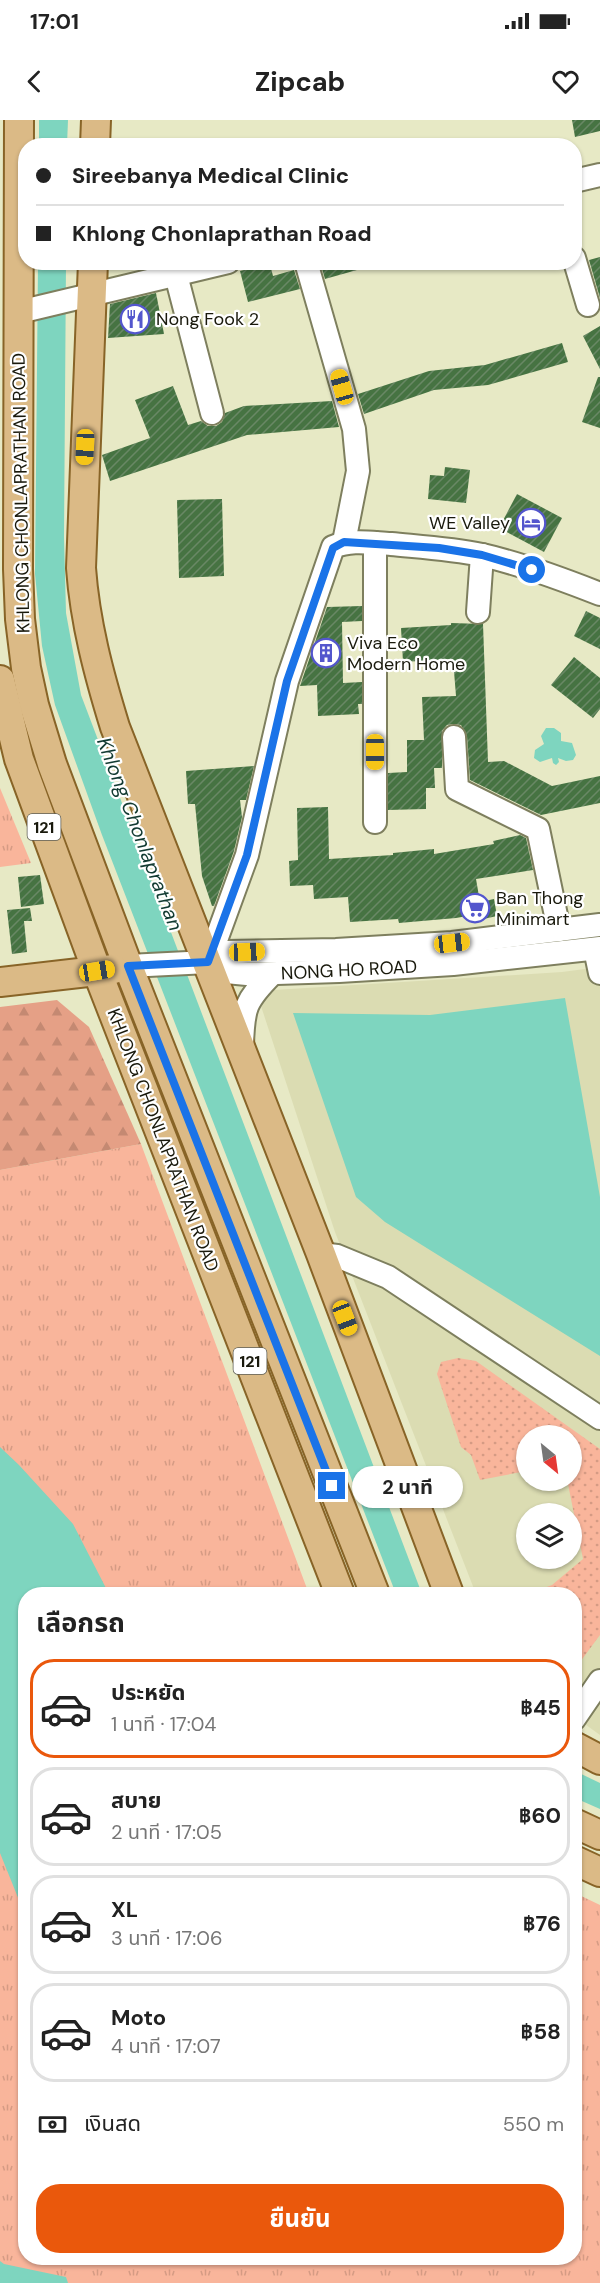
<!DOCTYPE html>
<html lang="th">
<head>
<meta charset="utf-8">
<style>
	:root { --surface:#fff; --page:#f2f2f2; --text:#222; --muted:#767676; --line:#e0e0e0; --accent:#ea580c }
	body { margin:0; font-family:"DM Sans","Noto Sans Thai",sans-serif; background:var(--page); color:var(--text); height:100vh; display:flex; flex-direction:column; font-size:22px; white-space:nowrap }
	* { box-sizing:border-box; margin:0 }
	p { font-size:20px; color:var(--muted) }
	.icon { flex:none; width:33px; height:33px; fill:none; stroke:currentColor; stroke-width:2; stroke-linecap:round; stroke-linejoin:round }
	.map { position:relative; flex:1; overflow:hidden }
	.panel { position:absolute; left:18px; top:1467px; width:564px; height:678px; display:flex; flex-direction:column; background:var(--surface); border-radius:24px; box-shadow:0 2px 4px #0004 }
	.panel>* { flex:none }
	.guide { position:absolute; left:18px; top:18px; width:564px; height:132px; border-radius:24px; box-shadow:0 2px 4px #0004; display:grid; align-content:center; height:132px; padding:0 18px; background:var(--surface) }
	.needle { width:39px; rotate:151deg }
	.controls { position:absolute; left:516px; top:1305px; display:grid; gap:12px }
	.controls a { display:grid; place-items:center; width:66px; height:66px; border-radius:50%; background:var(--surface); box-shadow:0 2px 4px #0004; font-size:30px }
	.end { position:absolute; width:27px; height:27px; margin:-14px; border:8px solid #1a73e8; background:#fff; box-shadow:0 0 0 3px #fff }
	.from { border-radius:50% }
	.bubble { position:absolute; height:42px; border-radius:21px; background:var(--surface); box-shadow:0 2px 4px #0004; font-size:20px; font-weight:700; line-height:42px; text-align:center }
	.car { position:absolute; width:18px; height:36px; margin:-18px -9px; border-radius:8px; box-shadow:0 0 4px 2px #0007; background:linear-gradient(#f5c518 24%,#345 0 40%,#f5c518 0 76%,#345 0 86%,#f5c518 0) }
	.guide b { display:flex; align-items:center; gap:21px; height:57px; font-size:22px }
	.guide b+b { border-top:2px solid var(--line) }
	.guide i { width:15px; height:15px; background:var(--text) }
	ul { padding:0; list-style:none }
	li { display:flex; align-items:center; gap:18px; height:99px; margin:0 12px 9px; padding:0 6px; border:3px solid var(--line); border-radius:24px }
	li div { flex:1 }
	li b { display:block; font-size:22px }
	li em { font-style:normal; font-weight:700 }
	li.current { border-color:var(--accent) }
	li>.icon { width:54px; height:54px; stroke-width:1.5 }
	h2 { padding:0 18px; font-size:27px; line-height:72px }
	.pay { display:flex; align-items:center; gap:15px; height:66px; padding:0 18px; font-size:22px }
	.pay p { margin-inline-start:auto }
	.primary-button { display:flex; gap:12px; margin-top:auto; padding:12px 18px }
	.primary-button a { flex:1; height:69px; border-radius:24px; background:var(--accent); color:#fff; font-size:24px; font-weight:700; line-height:69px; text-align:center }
	.status { display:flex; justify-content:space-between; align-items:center; height:42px; padding:0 30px; background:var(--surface); direction:ltr }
	.status svg { height:16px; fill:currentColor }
	header { display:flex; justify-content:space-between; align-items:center; height:78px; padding:0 18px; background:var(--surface); font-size:27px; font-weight:700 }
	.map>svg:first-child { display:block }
</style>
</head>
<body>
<div class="status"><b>17:01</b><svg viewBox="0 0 49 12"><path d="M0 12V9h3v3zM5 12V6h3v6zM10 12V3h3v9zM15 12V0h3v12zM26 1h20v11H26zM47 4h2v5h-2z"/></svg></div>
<header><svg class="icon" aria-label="back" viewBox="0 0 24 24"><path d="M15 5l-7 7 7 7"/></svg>Zipcab<svg class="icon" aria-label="heart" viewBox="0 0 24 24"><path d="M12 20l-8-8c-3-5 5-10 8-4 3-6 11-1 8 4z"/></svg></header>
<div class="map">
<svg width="600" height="2163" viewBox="0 0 600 2163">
	<defs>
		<pattern id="grass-tufts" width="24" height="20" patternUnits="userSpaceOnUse" patternTransform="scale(1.5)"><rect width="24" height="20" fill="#f9b59b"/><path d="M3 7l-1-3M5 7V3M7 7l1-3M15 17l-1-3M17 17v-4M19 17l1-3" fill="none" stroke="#d59b84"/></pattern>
		<pattern id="forest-firs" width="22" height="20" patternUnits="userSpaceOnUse" patternTransform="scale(1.5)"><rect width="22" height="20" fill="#e5a086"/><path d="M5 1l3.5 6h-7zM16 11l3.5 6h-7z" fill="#c48972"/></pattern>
		<pattern id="park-dots" width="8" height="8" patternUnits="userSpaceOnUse" patternTransform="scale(1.5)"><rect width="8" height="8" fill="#f9b59b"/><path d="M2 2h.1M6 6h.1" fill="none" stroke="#d59b84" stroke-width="1.8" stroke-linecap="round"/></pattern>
		<pattern id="building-hatch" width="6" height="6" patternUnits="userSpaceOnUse" patternTransform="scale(1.5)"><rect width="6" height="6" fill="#467342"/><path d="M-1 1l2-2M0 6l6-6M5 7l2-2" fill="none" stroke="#698865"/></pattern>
	</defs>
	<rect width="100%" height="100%" fill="#e7e9c5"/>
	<path fill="#dbdcb2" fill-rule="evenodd" d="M600,847V1615L575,1597L574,1474H476L335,1112L260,883L274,870L562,852ZM526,1316H572V1360H526ZM526,1394H572V1438H526Z"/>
	<g fill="url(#grass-tufts)">
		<polygon points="0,668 31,743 0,747"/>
		<polygon points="141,1024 309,1474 26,1474 26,2138 574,2138 575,1773 600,1785 600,2163 0,2163 0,1050"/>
	</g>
	<polygon fill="url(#forest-firs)" points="57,880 89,907 141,1024 0,1050 0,887"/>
	<polygon fill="url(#park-dots)" points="458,1238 476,1241 600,1329 600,1515 580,1542 575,1546 574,1474 528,1474 552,1465 583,1439 568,1364 563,1361 572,1360 572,1316 526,1316 526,1351 480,1360 471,1335 461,1327 437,1254 441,1242"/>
	<g fill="#7ed5bf">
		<polygon points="39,0 68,0 67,25 39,25"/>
		<polygon points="38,143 66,143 64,417 66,493 81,575 422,1474 396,1474 102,715 55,585 42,526 35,454"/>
		<polygon points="546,608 554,608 561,613 561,621 572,623 576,635 573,640 566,641 558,638 559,642 556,645 553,643 552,638 540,642 534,638 535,630 544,624 541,616"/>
		<polygon points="565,878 600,1077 600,1236 385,1102 356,1077 293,893 430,895"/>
		<polygon points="0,1327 19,1345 73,1404 109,1474 26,1474 25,1795 0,1733"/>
		<polygon points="575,1651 600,1663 600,1689 575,1678"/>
		<polygon points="0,2141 4,2144 66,2157 68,2163 0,2163"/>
	</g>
	<g fill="url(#building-hatch)">
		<polygon points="572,0 600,0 600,11 575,17"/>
		<polygon points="600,137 600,178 589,140"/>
		<polygon points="320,142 371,142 371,146 325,159"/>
		<polygon points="270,144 273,156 294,150 300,169 248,182 240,151"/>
		<polygon points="156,173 164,214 108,218 110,184"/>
		<polygon points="600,206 600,249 583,216"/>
		<polygon points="562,223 568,242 488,265 434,270 364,294 358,274 429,251 485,245"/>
		<polygon points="598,257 600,257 600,308 582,302"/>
		<polygon points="173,266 188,305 201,301 208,306 216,306 222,302 225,293 244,286 332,281 339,307 247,315 110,361 102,335 150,318 135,280"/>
		<polygon points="445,347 470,350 466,383 428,379 430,355 444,356"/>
		<polygon points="517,374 562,398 544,432 499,408"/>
		<polygon points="222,379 224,456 179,458 177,380"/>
		<polygon points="362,486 362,501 342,502 343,563 362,562 362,584 358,584 359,594 318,596 317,565 300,566 327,487"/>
		<polygon points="586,491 600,498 600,529 574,516"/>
		<polygon points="451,503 483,504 488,642 504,641 552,666 600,656 600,683 541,695 470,660 467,616 461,605 454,604 447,605 442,611 442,648 434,648 435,668 426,668 426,689 388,690 388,653 407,652 407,620 424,620 422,577 456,576 453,539 403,542 401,508 451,505"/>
		<polygon points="574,537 600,558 600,589 593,598 551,565"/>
		<polygon points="254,646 246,680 240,680 242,697 234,731 214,786 212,786 202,756 195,684 188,684 186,651"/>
		<polygon points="328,687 329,739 393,735 393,733 434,729 434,734 494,724 493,721 520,715 526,718 533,750 476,759 480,782 494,779 497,796 479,800 478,794 456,798 399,803 398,799 350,802 348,777 314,779 313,765 290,766 289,741 298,740 297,688"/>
		<polygon points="40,755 44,784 21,787 18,757"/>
		<polygon points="30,788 32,801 24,801 27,832 12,834 7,790"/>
	</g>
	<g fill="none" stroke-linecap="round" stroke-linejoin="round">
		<g stroke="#7e7f5e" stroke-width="26">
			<g id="minor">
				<polyline points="574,61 600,55"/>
				<polyline points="574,138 588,185"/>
				<polyline points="306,142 354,309 358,351 344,422"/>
				<polyline points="176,155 212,293"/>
				<polyline points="19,192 228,142"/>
				<polyline points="375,423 375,702"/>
				<polyline points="478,492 482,435"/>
				<polyline points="454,617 457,669 538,709 559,810"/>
				<polyline points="595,829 600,853"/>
				<path d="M208,842L247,735L287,561L333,427C351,419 371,423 391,424C421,427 452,429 482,435C522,444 562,459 600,474"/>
				<polyline points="208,842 226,852 247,854 339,851 453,844 600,828"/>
				<polyline points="128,846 208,842 226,832 336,830 452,823 600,805"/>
				<path d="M242,926C243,888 245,881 272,854"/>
				<polyline points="321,1134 337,1136 388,1157 600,1298"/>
				<polyline points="574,1599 600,1561"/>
			</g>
		</g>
		<g stroke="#886427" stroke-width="32">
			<g id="major">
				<polyline points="19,0 18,449 20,499 26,548 34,585 52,644 128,846 375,1474"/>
				<polyline points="95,26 96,0"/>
				<path d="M93,142L81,448C85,503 99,555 115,607L321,1134L449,1474"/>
				<polyline points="0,560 19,639 97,851 340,1474"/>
				<polyline points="0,862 114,849"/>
				<polyline points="574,1626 600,1640"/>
				<polyline points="574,1703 600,1715"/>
				<polyline points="574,1740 600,1752"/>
			</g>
		</g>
		<use href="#minor" stroke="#fff" stroke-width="22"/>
		<use href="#major" stroke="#dbba86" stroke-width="28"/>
	</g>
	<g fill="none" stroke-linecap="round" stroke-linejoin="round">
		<polyline stroke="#1a73e8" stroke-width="8" points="332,1366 128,846 208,842 247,735 287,561 333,428 344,422 439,428 482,435 532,450"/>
	</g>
	<defs>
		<g id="restaurant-ring" transform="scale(1.5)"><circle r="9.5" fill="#fff" stroke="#5356cd" stroke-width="1.5"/><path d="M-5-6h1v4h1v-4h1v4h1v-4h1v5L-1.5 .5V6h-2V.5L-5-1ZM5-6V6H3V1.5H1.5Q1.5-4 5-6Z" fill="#5356cd"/></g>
		<g id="hotel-ring" transform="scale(1.5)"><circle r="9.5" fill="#fff" stroke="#5356cd" stroke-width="1.5"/><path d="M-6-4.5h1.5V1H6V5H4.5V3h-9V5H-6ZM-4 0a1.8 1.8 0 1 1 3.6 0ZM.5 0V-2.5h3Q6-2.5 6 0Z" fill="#5356cd"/></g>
		<g id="building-ring" transform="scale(1.5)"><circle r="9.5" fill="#fff" stroke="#5356cd" stroke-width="1.5"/><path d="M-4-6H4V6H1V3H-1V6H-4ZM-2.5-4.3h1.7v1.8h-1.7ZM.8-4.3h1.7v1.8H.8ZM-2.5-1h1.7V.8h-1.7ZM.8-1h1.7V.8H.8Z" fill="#5356cd"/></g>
		<g id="supermarket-ring" transform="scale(1.5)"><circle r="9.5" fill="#fff" stroke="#5356cd" stroke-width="1.5"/><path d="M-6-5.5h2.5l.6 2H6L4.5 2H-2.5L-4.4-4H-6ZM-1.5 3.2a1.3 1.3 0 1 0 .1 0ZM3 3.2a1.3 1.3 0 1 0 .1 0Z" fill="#5356cd"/></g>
	</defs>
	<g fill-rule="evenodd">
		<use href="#restaurant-ring" x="135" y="199"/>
		<use href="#hotel-ring" x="531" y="403"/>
		<use href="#building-ring" x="326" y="533"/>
		<use href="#supermarket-ring" x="475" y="788"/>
	</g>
	<g text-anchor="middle" stroke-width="4.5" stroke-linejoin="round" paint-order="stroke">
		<g fill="#fff" stroke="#5e5e55" stroke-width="1.5">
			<rect x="27.5" y="694" width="33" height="26" rx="4.5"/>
			<rect x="233.5" y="1228" width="33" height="26" rx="4.5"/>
		</g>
		<g font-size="16" font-weight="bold" fill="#19190c">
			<text x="44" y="713">121</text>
			<text x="250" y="1247">121</text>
		</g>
		<g font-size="18" fill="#19190c" stroke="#fff" text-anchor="start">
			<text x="156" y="205">Nong Fook 2</text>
			<text x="510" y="409" text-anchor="end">WE Valley</text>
			<text x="347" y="529">Viva Eco<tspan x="347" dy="21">Modern Home</tspan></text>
			<text x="496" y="784">Ban Thong<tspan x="496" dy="21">Minimart</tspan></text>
		</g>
		<g font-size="18" fill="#19190c" stroke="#fff">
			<text transform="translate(21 373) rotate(-91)" y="6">KHLONG CHONLAPRATHAN ROAD</text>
			<text transform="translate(349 850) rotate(-3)" y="6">NONG HO ROAD</text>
			<text transform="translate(163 1020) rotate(69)" y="6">KHLONG CHONLAPRATHAN ROAD</text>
		</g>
		<g font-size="20" font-style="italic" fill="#113a31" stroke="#fff">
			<text transform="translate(140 714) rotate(69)" y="7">Khlong Chonlaprathan</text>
		</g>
	</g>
</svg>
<div class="controls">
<a><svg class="needle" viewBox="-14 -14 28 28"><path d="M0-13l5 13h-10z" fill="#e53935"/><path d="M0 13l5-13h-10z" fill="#767676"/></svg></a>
<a><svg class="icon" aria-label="layers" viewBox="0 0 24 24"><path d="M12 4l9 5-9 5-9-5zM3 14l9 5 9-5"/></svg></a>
</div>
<i class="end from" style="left:532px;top:450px"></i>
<i class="end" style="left:332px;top:1366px"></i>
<div class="bubble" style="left:352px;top:1346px;width:111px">2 นาที</div>
<i class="car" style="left:342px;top:267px;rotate:344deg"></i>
<i class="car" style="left:85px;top:327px;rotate:183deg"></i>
<i class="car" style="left:375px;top:632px;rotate:180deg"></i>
<i class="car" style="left:452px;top:823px;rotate:83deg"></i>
<i class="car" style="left:247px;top:832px;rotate:88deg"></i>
<i class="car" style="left:97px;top:851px;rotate:81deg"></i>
<i class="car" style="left:345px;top:1198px;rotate:159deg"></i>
<div class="guide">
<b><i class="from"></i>Sireebanya Medical Clinic</b>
<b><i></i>Khlong Chonlaprathan Road</b>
</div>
<section class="panel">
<h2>เลือกรถ</h2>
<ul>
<li class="current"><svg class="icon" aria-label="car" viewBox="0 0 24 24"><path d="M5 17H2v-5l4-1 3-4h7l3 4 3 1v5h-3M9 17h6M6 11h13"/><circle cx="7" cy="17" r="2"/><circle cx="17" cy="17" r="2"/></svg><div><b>ประหยัด</b><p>1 นาที · 17:04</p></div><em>฿45</em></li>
<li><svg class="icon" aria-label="car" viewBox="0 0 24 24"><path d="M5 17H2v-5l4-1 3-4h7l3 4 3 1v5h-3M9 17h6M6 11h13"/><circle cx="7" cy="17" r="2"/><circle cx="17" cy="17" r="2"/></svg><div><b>สบาย</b><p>2 นาที · 17:05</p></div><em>฿60</em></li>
<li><svg class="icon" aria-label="car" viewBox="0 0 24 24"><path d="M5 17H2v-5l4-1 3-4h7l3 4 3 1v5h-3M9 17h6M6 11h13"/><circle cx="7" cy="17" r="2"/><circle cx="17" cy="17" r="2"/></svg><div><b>XL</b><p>3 นาที · 17:06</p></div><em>฿76</em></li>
<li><svg class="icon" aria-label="car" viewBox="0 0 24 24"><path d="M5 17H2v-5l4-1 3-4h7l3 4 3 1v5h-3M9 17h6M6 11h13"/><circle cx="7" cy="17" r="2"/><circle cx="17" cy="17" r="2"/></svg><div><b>Moto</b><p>4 นาที · 17:07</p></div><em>฿58</em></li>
</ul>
<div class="pay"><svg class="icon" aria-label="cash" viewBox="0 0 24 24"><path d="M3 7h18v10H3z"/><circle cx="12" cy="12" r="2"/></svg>เงินสด<p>550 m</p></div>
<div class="primary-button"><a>ยืนยัน</a></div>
</section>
</div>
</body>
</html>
